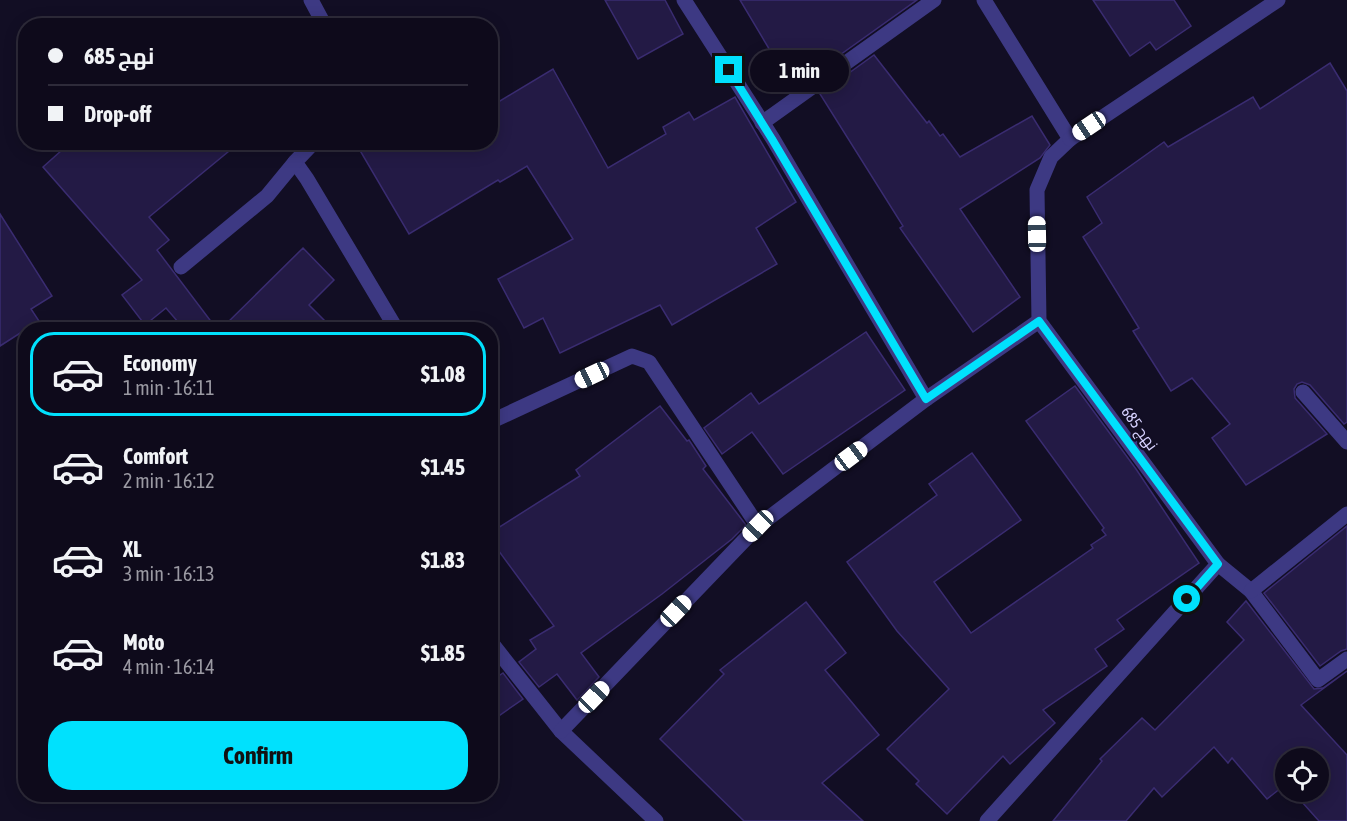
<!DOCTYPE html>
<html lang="en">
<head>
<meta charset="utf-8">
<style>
	:root { --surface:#0e0a1b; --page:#171324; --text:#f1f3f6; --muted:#9b9aa3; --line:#2e2b3a; --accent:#00e1fd }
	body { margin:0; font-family:"Asap Condensed",Cairo,sans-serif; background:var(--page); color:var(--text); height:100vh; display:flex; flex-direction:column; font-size:22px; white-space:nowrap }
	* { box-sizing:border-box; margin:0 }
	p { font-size:20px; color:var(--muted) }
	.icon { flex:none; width:33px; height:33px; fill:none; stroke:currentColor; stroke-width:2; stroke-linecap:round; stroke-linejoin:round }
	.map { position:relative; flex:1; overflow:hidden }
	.side { position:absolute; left:18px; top:322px; width:480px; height:480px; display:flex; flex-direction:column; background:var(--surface); border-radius:24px; box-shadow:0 3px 15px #0003,0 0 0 2px var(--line) }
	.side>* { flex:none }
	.banner { position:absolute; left:18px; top:18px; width:480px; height:132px; border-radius:24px; box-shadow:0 3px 15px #0003,0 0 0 2px var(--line); display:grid; align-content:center; height:132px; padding:0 30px; background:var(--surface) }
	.controls { position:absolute; left:1275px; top:748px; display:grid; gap:12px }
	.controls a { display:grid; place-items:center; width:54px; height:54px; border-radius:50%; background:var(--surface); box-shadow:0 3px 15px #0003,0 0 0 2px var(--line); font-size:30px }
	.end { position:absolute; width:27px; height:27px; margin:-14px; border:8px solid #00e1fd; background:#111; box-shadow:0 0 0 3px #111 }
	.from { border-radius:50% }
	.bubble { position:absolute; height:42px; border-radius:21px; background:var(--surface); box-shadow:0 3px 15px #0003,0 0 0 2px var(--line); font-size:20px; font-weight:700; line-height:42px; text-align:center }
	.car { position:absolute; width:18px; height:36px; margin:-18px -9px; border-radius:8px; box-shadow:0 0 4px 2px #0007; background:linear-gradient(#fff 24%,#345 0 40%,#fff 0 76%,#345 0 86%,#fff 0) }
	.banner b { display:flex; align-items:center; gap:21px; height:57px; font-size:22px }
	.banner b+b { border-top:2px solid var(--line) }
	.banner i { width:15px; height:15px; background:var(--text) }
	ul { padding:10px 0 0; list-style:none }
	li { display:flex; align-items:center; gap:18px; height:84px; margin:0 12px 9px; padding:0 18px; border:3px solid transparent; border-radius:24px }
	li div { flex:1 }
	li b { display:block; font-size:22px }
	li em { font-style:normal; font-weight:700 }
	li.selected { border-color:var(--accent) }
	li>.icon { width:54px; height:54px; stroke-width:1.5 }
	.action { display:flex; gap:12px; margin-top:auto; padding:12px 30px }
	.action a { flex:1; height:69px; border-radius:24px; background:var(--accent); color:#111; font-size:24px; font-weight:700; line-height:69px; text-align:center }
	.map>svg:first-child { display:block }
</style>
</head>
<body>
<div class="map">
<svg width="1347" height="821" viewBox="0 0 1347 821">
	<rect width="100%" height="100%" fill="#120e24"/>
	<g fill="#231a45" stroke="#3a2c71" stroke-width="1.5">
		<polygon points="605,0 665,0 683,34 638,59"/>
		<polygon points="740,0 917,0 809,77 806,73 790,84"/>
		<polygon points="1093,0 1174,0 1191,26 1156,50 1150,42 1130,56"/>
		<polygon points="874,55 927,123 929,121 940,136 943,134 960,157 1032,116 1050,145 1040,158 960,209 1020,297 973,332 900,228 903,226 820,94"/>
		<polygon points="1330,63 1347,91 1347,422 1344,424 1310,385 1302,382 1297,384 1294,389 1295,398 1327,434 1246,485 1212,438 1230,424 1192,378 1171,391 1133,331 1139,328 1083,237 1102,223 1087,197 1164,142 1168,147 1253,97 1260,109"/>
		<polygon points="553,69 608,168 666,134 663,127 689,112 694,120 735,97 796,202 756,228 777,264 672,325 660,305 560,353 543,318 524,328 498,279 573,239 527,166 500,182 498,180 409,234 355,142 490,142 490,107"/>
		<polygon points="71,142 240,142 149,217 169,240 157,250 216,328 213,330 185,330 166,308 145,325 122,295 142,280 43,167"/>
		<polygon points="0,214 52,296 31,309 39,321 0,346"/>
		<polygon points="303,248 334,280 309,305 334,330 220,330"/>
		<polygon points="866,332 905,390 783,474 752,432 722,454 704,428 751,393 759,404"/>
		<polygon points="1075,386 1136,469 1199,563 1117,620 1124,629 1095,649 1107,666 1043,710 1055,723 1010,764 1003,756 947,814 916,784 919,781 887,749 949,689 897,631 847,562 937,495 929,484 972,453 1021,520 934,582 971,633 1093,548 1091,545 1106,535 1102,530 1104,528 1026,421"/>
		<polygon points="660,406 687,441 689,440 706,466 703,469 746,525 732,539 662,594 581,653 599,677 580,697 577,700 557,674 539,687 519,662 536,649 530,640 554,626 490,539 490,533 580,476 576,470"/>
		<polygon points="1347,526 1347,649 1341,651 1320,666 1264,593"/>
		<polygon points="1246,601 1314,689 1323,688 1347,671 1301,705 1347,755 1347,821 1319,821 1293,792 1318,792 1318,759 1286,759 1286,784 1267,799 1232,758 1228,763 1214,747 1162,797 1154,788 1126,821 1053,821 1102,761 1100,759 1142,718 1155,730 1244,640 1227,622"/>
		<polygon points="806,602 846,653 825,670 879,735 822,783 863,821 744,821 660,739 724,674 720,670"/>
		<polygon points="503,673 523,699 490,722 490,682"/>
	</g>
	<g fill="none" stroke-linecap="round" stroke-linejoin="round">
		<g stroke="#3d3983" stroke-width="15">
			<polyline points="311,0 325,26"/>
			<polyline points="684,0 773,139 926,399"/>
			<polyline points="984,0 1070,139 1051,157 1037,190 1039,321 1218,564 987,821"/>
			<polyline points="762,123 934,0"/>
			<polyline points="1070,139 1278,0"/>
			<polyline points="314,142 295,162 307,179 397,330"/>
			<polyline points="181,267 267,196 295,162"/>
			<polyline points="1303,392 1347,442"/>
			<polyline points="490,422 632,356 649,362 758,526"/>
			<polyline points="1218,564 1251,591 1318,680 1347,659"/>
			<polyline points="1251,591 1347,514"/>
			<polyline points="490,641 561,731 656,821"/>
			<polyline points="561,731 758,526 926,399 1039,321"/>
		</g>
	</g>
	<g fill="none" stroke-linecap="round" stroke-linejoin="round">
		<polyline stroke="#00e1fd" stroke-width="8" points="729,70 772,139 926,399 1039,321 1218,564 1187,599"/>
	</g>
	<g text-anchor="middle" stroke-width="4.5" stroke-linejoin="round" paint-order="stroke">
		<g font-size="16" fill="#d7d2ff" stroke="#120e24">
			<text transform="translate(1140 428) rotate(54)" y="6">نهج 685</text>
		</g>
	</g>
</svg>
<div class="controls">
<a><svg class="icon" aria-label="locate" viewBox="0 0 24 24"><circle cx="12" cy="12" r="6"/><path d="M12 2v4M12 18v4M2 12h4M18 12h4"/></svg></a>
</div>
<i class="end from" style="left:1187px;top:599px"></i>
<i class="end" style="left:729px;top:70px"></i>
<div class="bubble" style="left:750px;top:50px;width:99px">1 min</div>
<i class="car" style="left:1089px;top:126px;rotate:236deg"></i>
<i class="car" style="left:1037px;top:234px;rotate:359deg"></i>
<i class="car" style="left:592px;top:375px;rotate:245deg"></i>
<i class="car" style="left:851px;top:456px;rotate:53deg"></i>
<i class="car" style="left:758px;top:526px;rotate:224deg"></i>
<i class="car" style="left:676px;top:611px;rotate:44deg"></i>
<i class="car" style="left:594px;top:697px;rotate:44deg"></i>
<div class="banner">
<b><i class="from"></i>نهج 685</b>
<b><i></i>Drop-off</b>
</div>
<section class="side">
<ul>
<li class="selected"><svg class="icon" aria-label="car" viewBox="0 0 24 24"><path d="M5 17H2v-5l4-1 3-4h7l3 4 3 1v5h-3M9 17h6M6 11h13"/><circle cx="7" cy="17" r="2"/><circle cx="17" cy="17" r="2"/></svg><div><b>Economy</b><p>1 min · 16:11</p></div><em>$1.08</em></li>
<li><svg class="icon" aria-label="car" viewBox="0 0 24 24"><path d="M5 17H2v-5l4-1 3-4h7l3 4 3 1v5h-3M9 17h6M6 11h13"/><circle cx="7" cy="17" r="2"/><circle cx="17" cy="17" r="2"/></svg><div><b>Comfort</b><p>2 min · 16:12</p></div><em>$1.45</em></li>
<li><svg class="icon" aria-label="car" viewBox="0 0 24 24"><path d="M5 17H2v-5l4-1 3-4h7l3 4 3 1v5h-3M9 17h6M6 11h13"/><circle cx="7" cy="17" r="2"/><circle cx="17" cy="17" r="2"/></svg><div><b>XL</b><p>3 min · 16:13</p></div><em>$1.83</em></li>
<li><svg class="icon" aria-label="car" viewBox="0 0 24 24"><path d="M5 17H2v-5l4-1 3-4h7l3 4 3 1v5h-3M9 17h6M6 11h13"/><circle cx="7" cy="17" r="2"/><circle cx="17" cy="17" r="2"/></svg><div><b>Moto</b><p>4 min · 16:14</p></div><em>$1.85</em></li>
</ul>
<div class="action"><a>Confirm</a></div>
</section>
</div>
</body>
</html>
